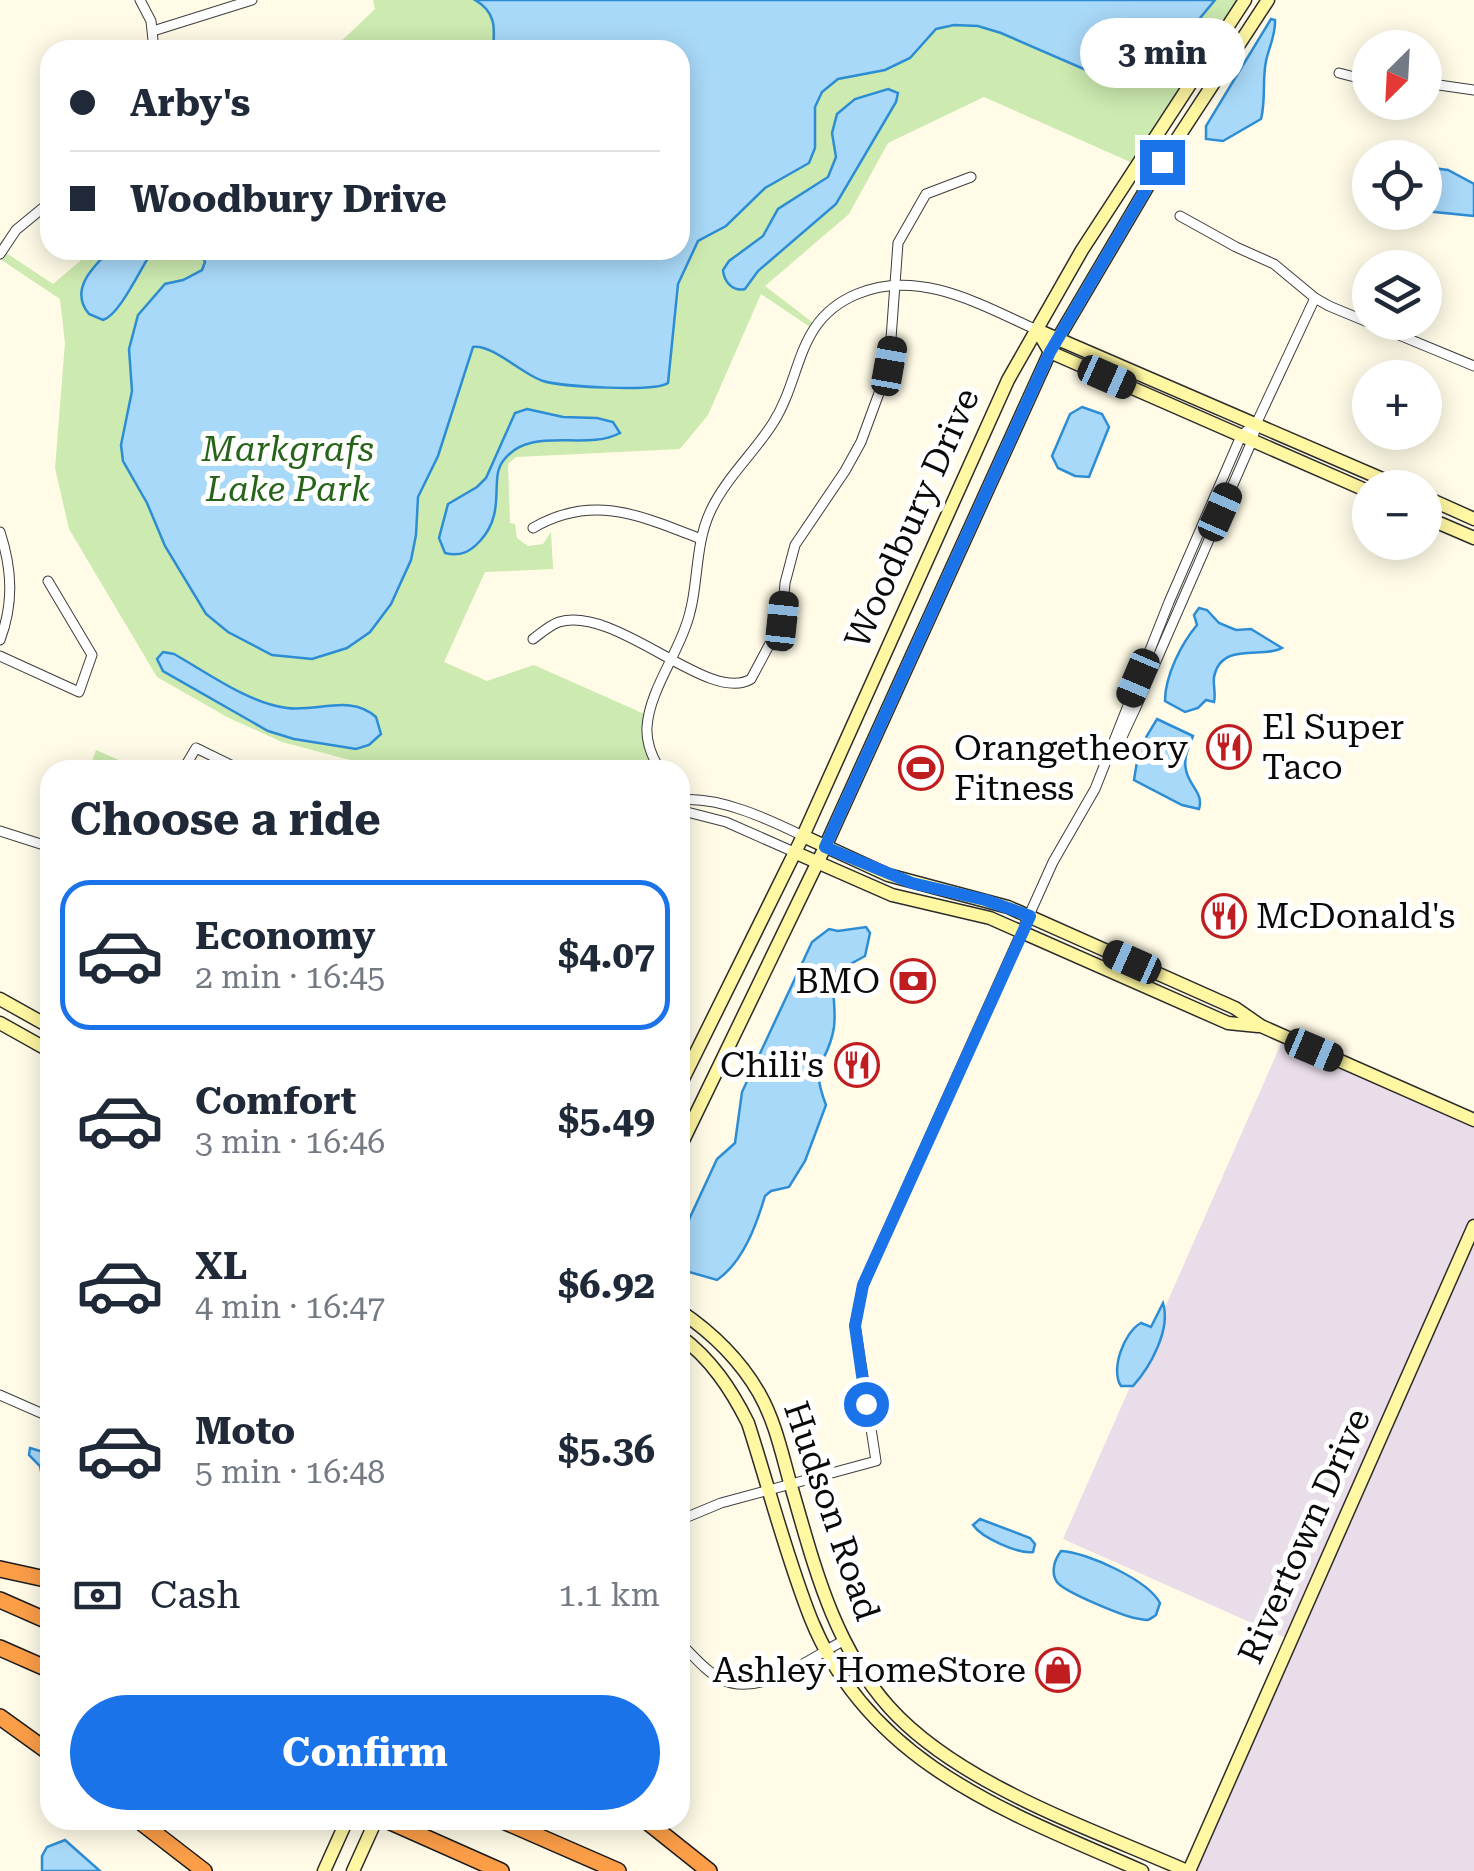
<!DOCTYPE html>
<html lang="en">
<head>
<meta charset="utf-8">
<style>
	:root { --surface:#fff; --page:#f6f6f7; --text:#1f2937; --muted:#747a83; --line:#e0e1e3; --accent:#1a73e8 }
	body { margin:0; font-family:"Roboto Serif",serif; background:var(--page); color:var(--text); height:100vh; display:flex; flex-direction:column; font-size:38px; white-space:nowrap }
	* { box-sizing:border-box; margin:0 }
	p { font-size:32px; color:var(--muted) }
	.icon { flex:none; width:55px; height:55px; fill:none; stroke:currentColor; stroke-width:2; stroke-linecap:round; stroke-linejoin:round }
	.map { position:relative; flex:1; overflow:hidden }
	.panel { position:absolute; left:40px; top:760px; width:650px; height:1070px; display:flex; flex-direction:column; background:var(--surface); border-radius:30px; box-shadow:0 5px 25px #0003 }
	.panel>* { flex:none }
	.hud { position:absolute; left:40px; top:40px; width:650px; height:220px; border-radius:30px; box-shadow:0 5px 25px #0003; display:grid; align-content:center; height:220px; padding:0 30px; background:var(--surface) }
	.needle { width:65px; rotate:204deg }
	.fabs { position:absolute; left:1352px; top:30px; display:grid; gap:20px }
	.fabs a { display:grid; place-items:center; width:90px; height:90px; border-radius:50%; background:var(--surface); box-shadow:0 5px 25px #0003; font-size:50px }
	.end { position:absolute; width:45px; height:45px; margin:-22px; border:12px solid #1a73e8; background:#fff; box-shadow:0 0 0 5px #fff }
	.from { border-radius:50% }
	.bubble { position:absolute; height:70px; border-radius:35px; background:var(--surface); box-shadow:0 5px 25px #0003; font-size:32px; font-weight:700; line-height:70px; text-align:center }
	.car { position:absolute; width:30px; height:60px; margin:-30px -15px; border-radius:12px; box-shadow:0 0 8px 2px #0007; background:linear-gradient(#222 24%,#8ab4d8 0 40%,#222 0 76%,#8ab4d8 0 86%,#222 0) }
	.hud b { display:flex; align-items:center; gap:35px; height:95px; font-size:38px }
	.hud b+b { border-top:2px solid var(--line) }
	.hud i { width:25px; height:25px; background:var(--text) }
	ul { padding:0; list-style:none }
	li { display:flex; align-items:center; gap:30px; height:150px; margin:0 20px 15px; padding:0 10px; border:5px solid transparent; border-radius:30px }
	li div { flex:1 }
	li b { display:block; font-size:38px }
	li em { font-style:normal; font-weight:700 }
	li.current { border-color:var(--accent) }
	li>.icon { width:90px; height:90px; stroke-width:1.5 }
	h2 { padding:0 30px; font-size:45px; line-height:120px }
	.pay { display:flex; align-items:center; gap:25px; height:110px; padding:0 30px; font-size:38px }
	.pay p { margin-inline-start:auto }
	.action { display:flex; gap:20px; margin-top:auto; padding:20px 30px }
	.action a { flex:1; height:115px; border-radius:60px; background:var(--accent); color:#fff; font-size:40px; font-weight:700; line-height:115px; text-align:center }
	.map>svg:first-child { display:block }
</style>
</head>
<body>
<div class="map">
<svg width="1474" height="1871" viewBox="0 0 1474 1871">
	<rect width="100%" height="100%" fill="#fffbe7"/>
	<polygon fill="#e9ddea" points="1284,1037 1474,1120 1474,1871 1189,1871 1290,1640 1063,1539"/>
	<g fill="#cdeab0">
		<polygon points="373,0 1245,0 1137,165 984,97 888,143 849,214 765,286 816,325 813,329 761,294 708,415 680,449 516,457 508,464 510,523 515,524 517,538 528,546 543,544 551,532 553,569 485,572 444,662 487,681 534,665 649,716 647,732 660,770 364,770 365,764 282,742 227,717 157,677 69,529 55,468 65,343 60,299 0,259 2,250 53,284 93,250 680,250 680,50 332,50 375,9"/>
		<polygon points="96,750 141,770 89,770"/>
	</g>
	<g fill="#a9d9f9" stroke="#2d8dd4" stroke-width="2.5">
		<path d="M475,0H1215L1162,64L1127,76L1093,73L1001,33L978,26L954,25L936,29L910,58L885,70L838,79L822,92L815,107V148L809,163L765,188L726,226L698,241L678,284L668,383C656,392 561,387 543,381C522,374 492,344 473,347L438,456L418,497L416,535L411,560L391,604L370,632L347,648L312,659L272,655L228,632L206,614L165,546L147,503L123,461L121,445L132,391L129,349L138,315L165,284L183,280L202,270L205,262L201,250H680V50H493C495,28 496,12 475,0Z"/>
		<path d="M1271,19L1275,20C1276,34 1269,47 1266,61C1262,81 1266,100 1261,119L1223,141L1206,139V126Z"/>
		<path d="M888,89L898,93L896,102L836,204L758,271L745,289C733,292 724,282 723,270L729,261L763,236L778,209L828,177L836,157L832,133L837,114L855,99Z"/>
		<polygon points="1425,167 1448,170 1474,184 1474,216 1425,211"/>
		<path d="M110,250H153C141,267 120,315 103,320L89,314C69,290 92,268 110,250Z"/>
		<polygon points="1082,407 1102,414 1109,427 1089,477 1075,476 1058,468 1052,456 1070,414"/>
		<path d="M527,409L563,417L597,418L613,422L620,433C585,452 530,424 503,461C489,479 507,512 480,541C470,552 460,557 445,553L439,538L448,504L477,487L486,478L515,413Z"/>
		<path d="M1199,608L1207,610L1219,623L1236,630L1251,629L1282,648C1263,659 1221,641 1214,677C1213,685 1216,694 1214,702L1206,700L1198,708L1185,712L1165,701C1165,676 1181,644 1197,625L1194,615Z"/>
		<path d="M163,652L174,654C208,673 248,703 287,708C318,712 351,694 376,717L381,734L369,745L356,749L294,739L268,731L163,671L157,659Z"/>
		<path d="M1157,719L1193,736C1189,747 1183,757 1186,770C1189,786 1204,793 1199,809L1182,805L1134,780L1139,749Z"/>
		<path d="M866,927L870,933L865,956L836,972L832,978C833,994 836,1011 834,1027C828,1067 808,1058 826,1105L805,1161L789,1187L771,1191L765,1196C756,1226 743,1262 717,1280L689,1272L680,1260V1239L717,1159L735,1143L742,1092L812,942L829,929L838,931Z"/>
		<path d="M1163,1303C1171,1329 1151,1366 1133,1386H1121C1110,1370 1124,1332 1141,1323L1151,1327Z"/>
		<polygon points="30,1448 50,1454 50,1517 40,1466 29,1455"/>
		<path d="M980,1519L1030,1538L1035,1544L1033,1552C1018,1554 982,1538 973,1525Z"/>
		<path d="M1061,1551C1086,1552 1148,1580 1160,1603L1156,1615C1148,1620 1150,1621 1140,1619C1127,1618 1064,1592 1057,1582C1050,1572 1055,1559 1061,1551Z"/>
		<polygon points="65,1840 100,1871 42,1871 42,1856 47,1847"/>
	</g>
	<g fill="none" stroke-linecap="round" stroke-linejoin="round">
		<g stroke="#3d3d3d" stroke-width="11">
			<g id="street">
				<polyline points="140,0 151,21 154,50"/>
				<polyline points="153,31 252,0"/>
				<polyline points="1339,73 1370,81"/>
				<polyline points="1425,83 1474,90"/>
				<polyline points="1180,216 1236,247 1274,264 1315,298 1329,306 1474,366"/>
				<polyline points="0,254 16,230 50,202"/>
				<path d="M533,528C593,493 642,516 701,539"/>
				<path d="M0,532C12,569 14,603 0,640"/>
				<path d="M533,639C541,633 550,625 559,622C617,605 709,705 751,679L782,621L785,583L795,545L845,471L861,442L889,366L898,243L926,194L971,177"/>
				<polyline points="0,656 79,692 92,655 48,581"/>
				<polyline points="1114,745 1122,737 1136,707 1252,441 1257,422 1315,298"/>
				<polyline points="183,770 196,748 241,770"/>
				<path d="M660,770C652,757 646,743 647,727C649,694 674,659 685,628C700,590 693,547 711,510C726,478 754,453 773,423C803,376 795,320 857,294C919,268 981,305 1037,330"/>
				<path d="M680,800C719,796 768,819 803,836"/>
				<polyline points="680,803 687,812 726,822 794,852"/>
				<polyline points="0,831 50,847"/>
				<polyline points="0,1395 50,1417"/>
				<polyline points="680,1520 721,1503 876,1461 855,1325 863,1285 1053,862 1095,789 1169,602 1241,436 1257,422"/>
				<path d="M680,1643C693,1655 705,1671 721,1679C759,1699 810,1658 843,1641"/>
			</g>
		</g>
		<g stroke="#2c2c2c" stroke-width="15">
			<g id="secondary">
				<polyline points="1037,330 1403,488"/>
				<polyline points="1037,330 1050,352 1370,492"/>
				<polyline points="1425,497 1474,519"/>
				<polyline points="1425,517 1474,538"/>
				<polyline points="803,836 888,875 1008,907 1235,1008 1261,1026 1474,1120"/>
				<polyline points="794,852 892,895 990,918 1228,1023 1258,1026"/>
				<polyline points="0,999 50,1027"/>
				<polyline points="0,1023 50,1051"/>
				<polyline points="680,1085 803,836 1008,380 1082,250 1245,0"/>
				<polyline points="680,1147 825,847 1050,352 1162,162 1268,0"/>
				<path d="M680,1311C711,1332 740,1360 759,1393C774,1419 781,1450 789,1479C813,1560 831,1642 889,1707C959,1785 1092,1829 1187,1871"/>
				<path d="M680,1336C711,1359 731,1389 748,1423C769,1488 786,1556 811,1619C870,1765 1010,1813 1142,1871"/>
				<polyline points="324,1871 347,1820"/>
				<polyline points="353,1871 376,1820"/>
				<polyline points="1189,1871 1474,1226"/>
			</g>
		</g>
		<g stroke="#1b1b1b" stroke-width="18">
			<g id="highway">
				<polyline points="0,1569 50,1580"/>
				<polyline points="0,1600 50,1622"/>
				<polyline points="0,1648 50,1670"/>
				<polyline points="0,1717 50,1753"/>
				<polyline points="138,1820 204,1871"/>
				<polyline points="386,1820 501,1871"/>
				<polyline points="501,1820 618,1871"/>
				<polyline points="645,1820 709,1871"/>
			</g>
		</g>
		<use href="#street" stroke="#fff" stroke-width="9"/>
		<use href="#secondary" stroke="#fff7a2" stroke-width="12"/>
		<use href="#highway" stroke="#fc9e48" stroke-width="15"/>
	</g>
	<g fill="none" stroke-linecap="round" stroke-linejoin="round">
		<polyline stroke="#1a73e8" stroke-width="12" points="866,1404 855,1326 863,1285 1030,916 985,900 912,883 825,847 1050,352 1162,162"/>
	</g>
	<defs>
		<g id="restaurant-ring" transform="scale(2.25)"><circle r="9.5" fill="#fff" stroke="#c01d21" stroke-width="1.5"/><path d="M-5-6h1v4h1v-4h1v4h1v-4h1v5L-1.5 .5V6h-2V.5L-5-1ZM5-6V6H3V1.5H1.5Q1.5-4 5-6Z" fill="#c01d21"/></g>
		<g id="stadium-ring" transform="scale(2.25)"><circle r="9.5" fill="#fff" stroke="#c01d21" stroke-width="1.5"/><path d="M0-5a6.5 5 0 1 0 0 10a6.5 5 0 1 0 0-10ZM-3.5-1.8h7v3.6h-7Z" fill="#c01d21"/></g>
		<g id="bank-ring" transform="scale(2.25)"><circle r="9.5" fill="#fff" stroke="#c01d21" stroke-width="1.5"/><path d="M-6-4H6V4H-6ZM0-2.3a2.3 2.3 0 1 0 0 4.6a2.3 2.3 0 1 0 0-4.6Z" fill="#c01d21"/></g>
		<g id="shop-ring" transform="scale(2.25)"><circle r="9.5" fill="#fff" stroke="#c01d21" stroke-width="1.5"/><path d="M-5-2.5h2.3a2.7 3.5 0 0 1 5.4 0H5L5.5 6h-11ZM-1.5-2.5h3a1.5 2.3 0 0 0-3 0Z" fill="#c01d21"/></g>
	</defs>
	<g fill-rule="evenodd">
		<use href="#restaurant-ring" x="1229" y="747"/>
		<use href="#stadium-ring" x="921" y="768"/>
		<use href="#restaurant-ring" x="1224" y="916"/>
		<use href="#bank-ring" x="913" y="981"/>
		<use href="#restaurant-ring" x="857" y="1065"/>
		<use href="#shop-ring" x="1058" y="1670"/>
	</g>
	<g text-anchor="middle" stroke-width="10" stroke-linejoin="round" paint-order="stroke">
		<g font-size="35" font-style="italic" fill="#276419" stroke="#fff">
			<text x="288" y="461">Markgrafs<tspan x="288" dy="40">Lake Park</tspan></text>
		</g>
		<g font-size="35" fill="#0a0a0a" stroke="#fff">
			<text transform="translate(912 518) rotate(-66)" y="12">Woodbury Drive</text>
			<text transform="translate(832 1511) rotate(71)" y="12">Hudson Road</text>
			<text transform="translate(1304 1536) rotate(-66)" y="12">Rivertown Drive</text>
		</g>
		<g font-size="35" fill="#0a0a0a" stroke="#fff" text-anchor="start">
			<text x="1262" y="739">El Super<tspan x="1262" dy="40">Taco</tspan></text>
			<text x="954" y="760">Orangetheory<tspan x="954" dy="40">Fitness</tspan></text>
			<text x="1256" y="928">McDonald's</text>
			<text x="880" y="993" text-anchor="end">BMO</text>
			<text x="824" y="1077" text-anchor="end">Chili's</text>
			<text x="1026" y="1682" text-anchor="end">Ashley HomeStore</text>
		</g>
	</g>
</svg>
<div class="fabs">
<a><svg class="needle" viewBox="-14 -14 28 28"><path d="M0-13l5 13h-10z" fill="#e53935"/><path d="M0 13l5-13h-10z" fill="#747a83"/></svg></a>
<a><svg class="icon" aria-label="locate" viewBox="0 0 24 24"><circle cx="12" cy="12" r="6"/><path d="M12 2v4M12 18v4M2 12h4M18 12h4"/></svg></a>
<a><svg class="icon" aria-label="layers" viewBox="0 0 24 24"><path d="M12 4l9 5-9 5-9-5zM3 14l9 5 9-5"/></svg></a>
<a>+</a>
<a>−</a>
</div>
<i class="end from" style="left:866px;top:1404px"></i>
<i class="end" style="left:1162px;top:162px"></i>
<div class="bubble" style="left:1080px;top:18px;width:165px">3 min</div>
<i class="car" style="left:889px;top:366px;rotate:10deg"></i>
<i class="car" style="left:1107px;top:377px;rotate:114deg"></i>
<i class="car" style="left:1220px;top:512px;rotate:24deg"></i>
<i class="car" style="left:782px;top:621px;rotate:6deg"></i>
<i class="car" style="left:1138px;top:678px;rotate:203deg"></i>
<i class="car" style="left:1132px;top:962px;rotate:294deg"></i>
<i class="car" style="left:1314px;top:1050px;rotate:113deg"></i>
<div class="hud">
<b><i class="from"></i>Arby's</b>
<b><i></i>Woodbury Drive</b>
</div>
<section class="panel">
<h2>Choose a ride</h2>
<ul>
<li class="current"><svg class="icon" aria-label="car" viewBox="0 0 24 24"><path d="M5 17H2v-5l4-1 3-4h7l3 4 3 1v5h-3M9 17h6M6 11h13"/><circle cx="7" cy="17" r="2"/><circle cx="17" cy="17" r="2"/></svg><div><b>Economy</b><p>2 min · 16:45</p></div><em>$4.07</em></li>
<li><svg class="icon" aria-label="car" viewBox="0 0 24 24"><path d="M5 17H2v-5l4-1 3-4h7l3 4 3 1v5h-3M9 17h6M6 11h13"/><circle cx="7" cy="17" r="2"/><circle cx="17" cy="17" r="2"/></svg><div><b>Comfort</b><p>3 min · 16:46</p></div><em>$5.49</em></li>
<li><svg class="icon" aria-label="car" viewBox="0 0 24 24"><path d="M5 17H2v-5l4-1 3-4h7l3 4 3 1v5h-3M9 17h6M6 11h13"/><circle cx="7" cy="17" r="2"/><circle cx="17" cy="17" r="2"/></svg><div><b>XL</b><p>4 min · 16:47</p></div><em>$6.92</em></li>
<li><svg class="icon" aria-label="car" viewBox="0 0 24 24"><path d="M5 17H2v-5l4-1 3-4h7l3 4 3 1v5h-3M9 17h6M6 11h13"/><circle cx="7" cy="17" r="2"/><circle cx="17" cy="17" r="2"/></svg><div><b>Moto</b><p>5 min · 16:48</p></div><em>$5.36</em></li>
</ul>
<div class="pay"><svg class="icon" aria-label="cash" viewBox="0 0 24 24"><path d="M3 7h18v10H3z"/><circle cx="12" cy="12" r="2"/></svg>Cash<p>1.1 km</p></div>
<div class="action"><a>Confirm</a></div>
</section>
</div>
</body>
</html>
